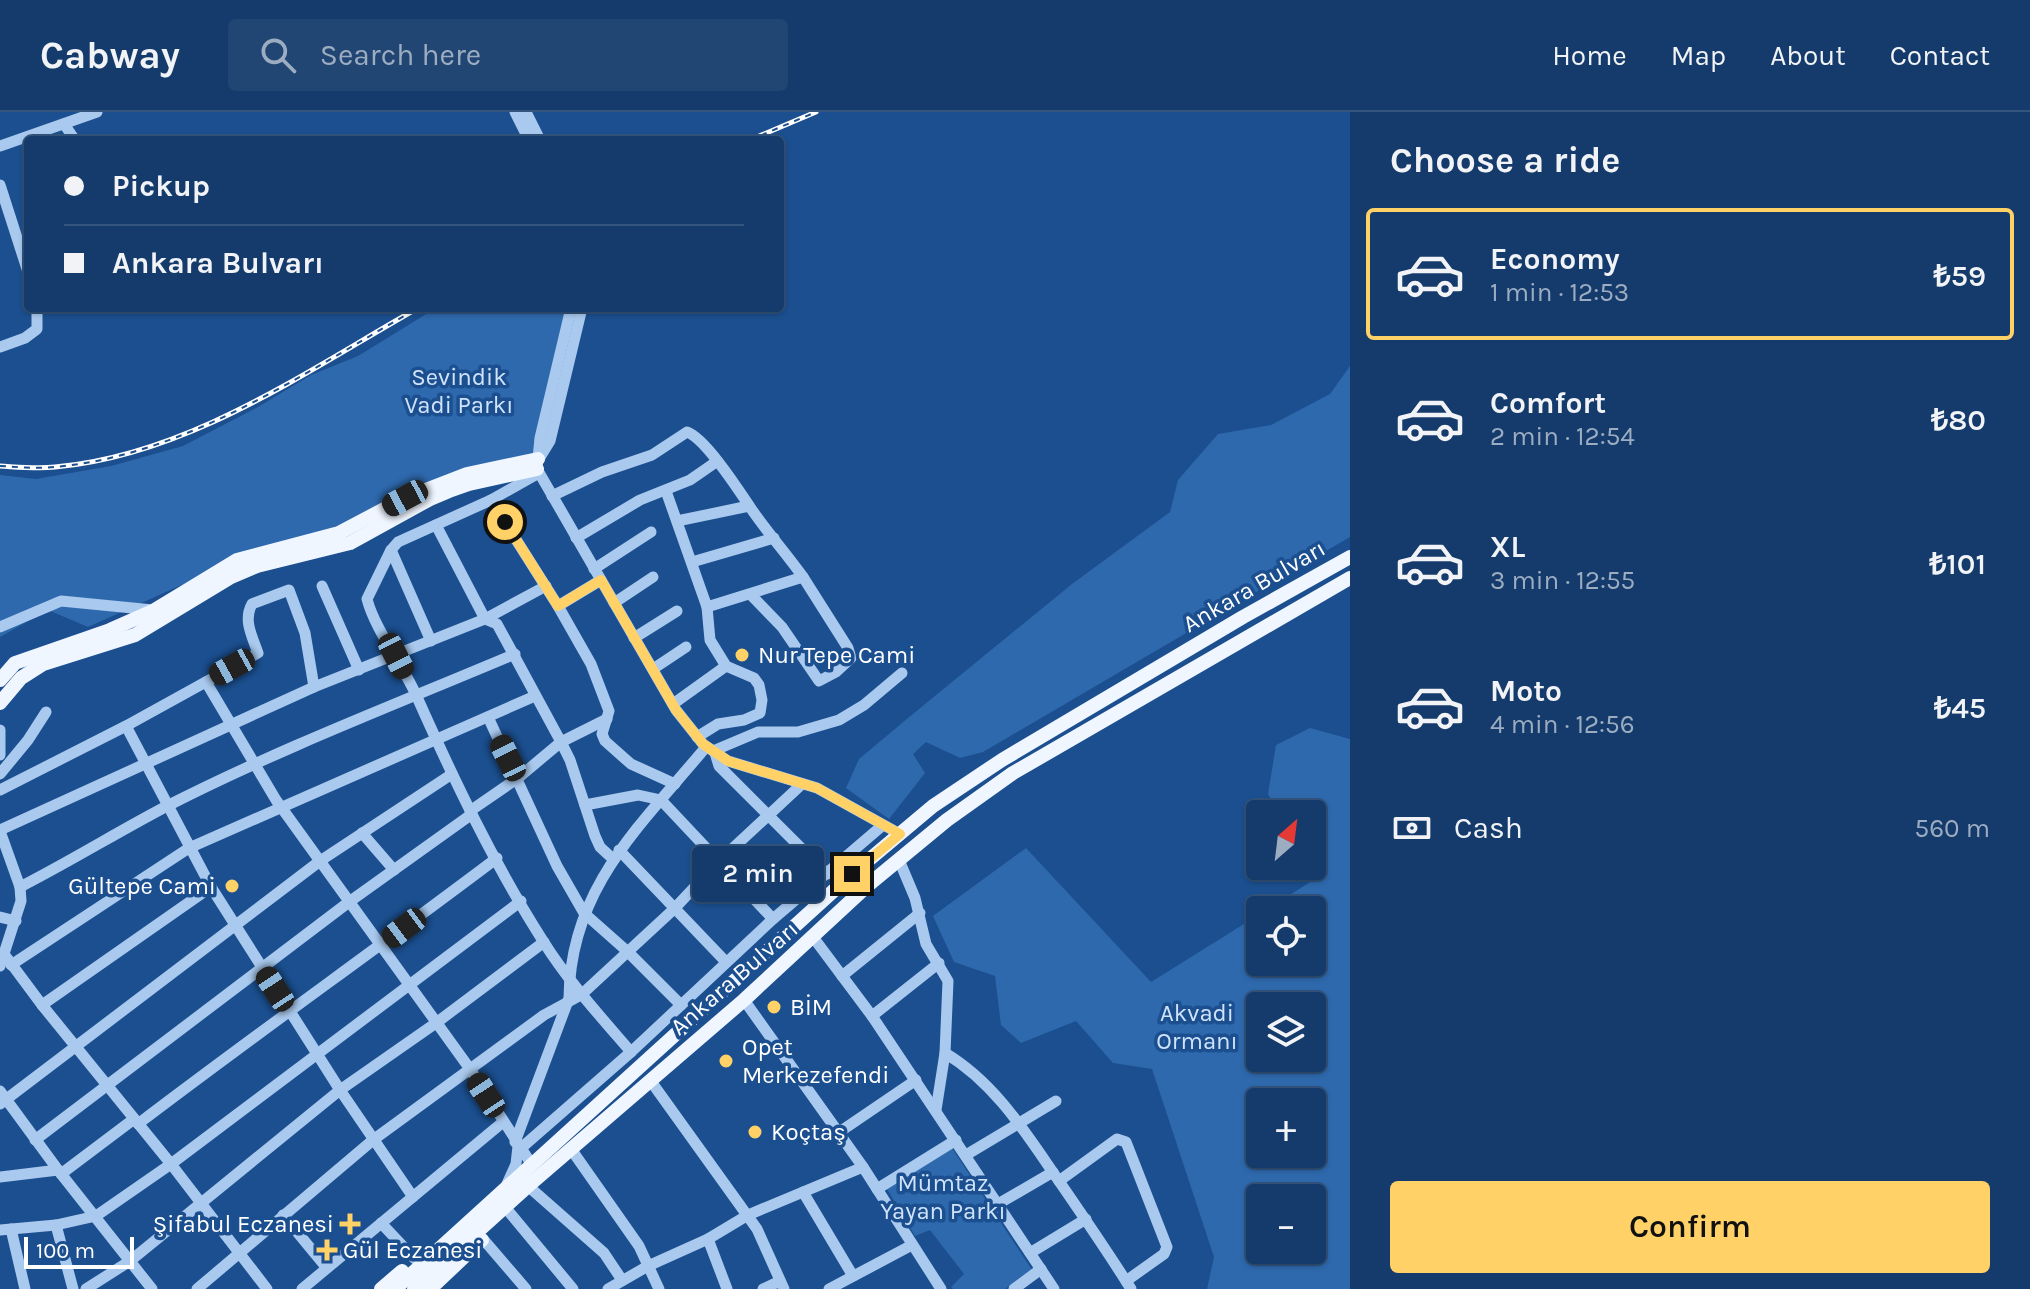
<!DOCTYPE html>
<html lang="en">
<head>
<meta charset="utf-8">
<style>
	:root { --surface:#143b6b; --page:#214673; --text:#f1f3f6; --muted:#9dadc1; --line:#33557e; --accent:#ffd166 }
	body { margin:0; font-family:Karla,sans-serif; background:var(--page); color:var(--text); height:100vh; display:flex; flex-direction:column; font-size:30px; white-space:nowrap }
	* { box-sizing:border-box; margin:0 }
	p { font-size:26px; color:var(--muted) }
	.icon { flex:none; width:44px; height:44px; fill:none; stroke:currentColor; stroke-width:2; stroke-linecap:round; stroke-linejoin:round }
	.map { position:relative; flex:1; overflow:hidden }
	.sheet { display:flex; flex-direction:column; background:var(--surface); width:680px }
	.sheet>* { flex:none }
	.banner { position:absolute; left:24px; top:24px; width:760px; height:176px; border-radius:8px; box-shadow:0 2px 6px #0004,0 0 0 2px var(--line); display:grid; align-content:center; height:176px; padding:0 40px; background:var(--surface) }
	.needle { width:52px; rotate:28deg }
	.controls { position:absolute; left:1246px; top:688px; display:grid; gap:16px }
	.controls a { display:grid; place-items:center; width:80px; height:80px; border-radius:8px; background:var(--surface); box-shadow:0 2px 6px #0004,0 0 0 2px var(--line); font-size:40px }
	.scale { position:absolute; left:24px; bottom:20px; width:110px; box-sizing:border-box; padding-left:8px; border:4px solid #fff; border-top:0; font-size:22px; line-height:28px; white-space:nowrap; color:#fff; -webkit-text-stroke:6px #1b4f8f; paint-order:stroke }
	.end { position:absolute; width:36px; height:36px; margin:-18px; border:10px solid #ffd166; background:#111; box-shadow:0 0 0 4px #111 }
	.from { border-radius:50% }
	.bubble { position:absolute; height:56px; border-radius:8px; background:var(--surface); box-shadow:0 2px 6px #0004,0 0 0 2px var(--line); font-size:26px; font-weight:600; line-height:56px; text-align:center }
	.car { position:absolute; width:24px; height:48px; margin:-24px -12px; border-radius:10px; box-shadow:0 0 6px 2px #0007; background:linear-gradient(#222 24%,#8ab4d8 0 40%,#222 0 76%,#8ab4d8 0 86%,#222 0) }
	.banner b { display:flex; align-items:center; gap:28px; height:76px; font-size:30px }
	.banner b+b { border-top:2px solid var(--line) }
	.banner i { width:20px; height:20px; background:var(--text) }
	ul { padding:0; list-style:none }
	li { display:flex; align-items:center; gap:24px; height:132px; margin:0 16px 12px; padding:0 24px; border:4px solid transparent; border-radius:8px }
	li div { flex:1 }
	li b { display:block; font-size:30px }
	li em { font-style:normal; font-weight:600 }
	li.current { border-color:var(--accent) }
	li>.icon { width:72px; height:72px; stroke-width:1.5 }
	h2 { padding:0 40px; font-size:36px; line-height:96px }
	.pay { display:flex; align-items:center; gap:20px; height:88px; padding:0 40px; font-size:30px }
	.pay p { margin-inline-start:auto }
	.action { display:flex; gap:16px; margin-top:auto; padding:16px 40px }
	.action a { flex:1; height:92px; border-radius:8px; background:var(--accent); color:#111; font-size:32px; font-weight:600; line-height:92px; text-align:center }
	header { display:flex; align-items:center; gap:48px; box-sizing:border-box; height:112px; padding:0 40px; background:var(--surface); border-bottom:2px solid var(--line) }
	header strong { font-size:38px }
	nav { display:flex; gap:44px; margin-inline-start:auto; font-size:28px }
	.search { width:560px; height:72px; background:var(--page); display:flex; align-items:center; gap:20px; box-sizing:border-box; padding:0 28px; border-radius:8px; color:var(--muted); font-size:30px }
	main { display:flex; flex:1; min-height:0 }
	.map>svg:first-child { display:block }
</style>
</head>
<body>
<header>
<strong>Cabway</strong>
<div class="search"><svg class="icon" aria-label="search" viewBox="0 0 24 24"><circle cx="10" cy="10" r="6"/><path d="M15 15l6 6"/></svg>Search here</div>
<nav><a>Home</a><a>Map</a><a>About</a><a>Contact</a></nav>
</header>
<main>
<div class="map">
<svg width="1350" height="1177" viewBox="0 0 1350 1177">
	<rect width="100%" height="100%" fill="#1b4f8f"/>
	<g fill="#2e69ad" fill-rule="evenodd">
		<polygon points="436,196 571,196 538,347 237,448 88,515 48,498 0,525 0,363 36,367 111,354 183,334 258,295 311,263 358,244"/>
		<polygon points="1350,254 1350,425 983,640 960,646 926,630 913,642 925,661 889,707 846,676 859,647 908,606 1072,472 1170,400 1178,368 1218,322 1271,313 1330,282"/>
		<path d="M1310,616L1350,627V1177H1207L1214,1145L1152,957L1113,951L1076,909L1021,931L1001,913L995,864L954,850L933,804L1026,736L1151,870L1260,802V850H1312V798H1266L1318,765L1312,754V702H1280L1268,682L1276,633ZM1312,894V946H1260V894ZM1312,990V1042H1260V990ZM1312,1086V1138H1260V1086Z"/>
		<polygon points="952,1036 1032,1158 1005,1177 953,1177 951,1175 964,1162 930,1118 915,1124 887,1077"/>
	</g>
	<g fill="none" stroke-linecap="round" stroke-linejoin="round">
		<g stroke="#a9c9ee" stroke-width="11">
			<polyline points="515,0 529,28"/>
			<polyline points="526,0 540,28"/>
			<polyline points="64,12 75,28"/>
			<polyline points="0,34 97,0"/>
			<polyline points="0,73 28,160"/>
			<polyline points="571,196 540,326 537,357 676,598 703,632 728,649 817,676 900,722"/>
			<polyline points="0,235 25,226 37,217 37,196"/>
			<polyline points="539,347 550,329 582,196"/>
			<path d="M539,361L491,388L398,430L391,438L367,487C375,518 403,553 417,585C454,668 494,752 543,829C568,869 600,904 631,940"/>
			<polyline points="666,379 707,495 710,528 726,554 754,566 759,573 762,588 760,601 744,608 718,612 697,625"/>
			<path d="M552,384L602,360L652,343L687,320C705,326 738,377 750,395C766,419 786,441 803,465"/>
			<polyline points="491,388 558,494 591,552 609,599 602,622 605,629 631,652 675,672"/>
			<polyline points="677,409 749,394"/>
			<polyline points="436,413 485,507 497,512 561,630 570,648 595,724 600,735 613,747"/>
			<polyline points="576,426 640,388 690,368 716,350"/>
			<polyline points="391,438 431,529"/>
			<polyline points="692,450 774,426"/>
			<polyline points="594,457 651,420"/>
			<polyline points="322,474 359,558"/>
			<polyline points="614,491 653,465"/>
			<polyline points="558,494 601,468"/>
			<polyline points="707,495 803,465 848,536 851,546 836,560 819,569 782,515 750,482"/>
			<polyline points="0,515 61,489 153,498"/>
			<polyline points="634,526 677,499"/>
			<polyline points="653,557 686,535"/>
			<polyline points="206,570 276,688 470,957 532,1053"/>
			<polyline points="673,592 726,554"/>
			<polyline points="488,605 557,754 584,801 628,840 681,893"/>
			<polyline points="126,614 211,775 340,978 413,1085"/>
			<polyline points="0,618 0,643"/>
			<polyline points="713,639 758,620 798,620 839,608 864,593 902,561"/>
			<polyline points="715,641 719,654 827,762"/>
			<polyline points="0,662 28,628 46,600"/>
			<path d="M0,678L126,614L258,541C252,524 243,508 252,492L289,478L305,521L314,575"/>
			<polyline points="585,693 638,683 661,688 773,807"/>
			<polyline points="470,699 518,666 561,630 607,607"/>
			<polyline points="0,718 314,575 485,507 546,474"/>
			<polyline points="0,719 20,775 21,789 0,854"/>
			<polyline points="362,721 394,758"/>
			<polyline points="619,738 726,850"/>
			<polyline points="899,748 915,786 926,832 948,869 945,941 936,998"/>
			<path d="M20,775C71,749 119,719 169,693C281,636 399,591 515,542"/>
			<polyline points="0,805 16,809"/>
			<polyline points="813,825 872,904 1054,1177"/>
			<polyline points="4,842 42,893 171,1052 267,1177"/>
			<polyline points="11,853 189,736 535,584"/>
			<polyline points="842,864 920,801"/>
			<polyline points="744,888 863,1055 941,1177"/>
			<polyline points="42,893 211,775"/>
			<polyline points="872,904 939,851"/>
			<path d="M945,941C992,969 1022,1015 1052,1059C1079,1098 1106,1137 1131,1177"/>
			<polyline points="650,968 757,1117 784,1177"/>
			<polyline points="0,979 58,1058 152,1177"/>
			<polyline points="0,992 320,749 452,662"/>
			<path d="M138,1012C256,922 378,836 497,746"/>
			<polyline points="838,1021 916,968"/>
			<polyline points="35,1028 349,790 472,702"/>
			<path d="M515,1030L569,886C570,776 641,713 706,635"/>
			<polyline points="520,1037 631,940 773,807 883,713"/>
			<polyline points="571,1037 639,1134 659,1177"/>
			<polyline points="966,1043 1056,989"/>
			<polyline points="61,1062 134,1007"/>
			<polyline points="0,1065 58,1058"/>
			<polyline points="1059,1069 1117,1027 1126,1030 1167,1135 1164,1142 1126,1169"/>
			<polyline points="507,1072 516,1052 518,1034"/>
			<polyline points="528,1074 604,1141 622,1168"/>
			<polyline points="877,1077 956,1028"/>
			<polyline points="803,1080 853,1164"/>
			<polyline points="998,1092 1053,1060"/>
			<polyline points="505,1095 573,1177"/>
			<polyline points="283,1103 326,1155"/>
			<polyline points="381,1111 415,1147"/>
			<polyline points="56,1113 73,1177"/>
			<polyline points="11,1117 25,1177"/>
			<polyline points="0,1118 56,1113 96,1104 171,1052 521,789"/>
			<polyline points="483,1127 526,1177"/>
			<polyline points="708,1127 727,1177"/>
			<polyline points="1030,1141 1086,1107"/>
			<polyline points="86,1177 130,1149 340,978 436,911 544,830"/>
			<polyline points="197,1177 373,1028 544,903 581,883 674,797 718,750 802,672"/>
			<polyline points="302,1177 503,1010"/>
			<polyline points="608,1177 648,1154 708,1127 748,1103 863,1055"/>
			<polyline points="763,1177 780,1169"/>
			<polyline points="829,1177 912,1133"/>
			<polyline points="1014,1177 1041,1157"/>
		</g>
		<g stroke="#f0f6ff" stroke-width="14">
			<polyline points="0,568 15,551 110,518 153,499 237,448 339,421 405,386 467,362 538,347"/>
			<polyline points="0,591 21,566 43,552 135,523 231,465 257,454 350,431 430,387 449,379 469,372 537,357"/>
			<polyline points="381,1177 402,1159"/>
			<polyline points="395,1177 852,762 933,694 1002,648 1243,505 1350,445"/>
			<polyline points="414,1177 528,1074 744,888 867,774 947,708 1013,661 1350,466"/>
			<polyline points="430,1177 482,1128"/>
		</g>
		<g stroke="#fff" stroke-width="5">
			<g id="rail">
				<polyline points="750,28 816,0"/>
				<path d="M0,354C18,355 37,357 55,355C188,343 305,260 418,196"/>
			</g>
		</g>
		<use href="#rail" stroke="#1b4f8f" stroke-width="2" stroke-dasharray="6" stroke-linecap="butt"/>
	</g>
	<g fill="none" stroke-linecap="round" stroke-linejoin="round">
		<polyline stroke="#ffd166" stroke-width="10" points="505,410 558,494 601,468 676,598 703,632 728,649 817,676 900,722 852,762"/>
	</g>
	<g fill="#ffd166" stroke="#1b4f8f" stroke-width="3">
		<circle cx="742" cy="543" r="8"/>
		<circle cx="232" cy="774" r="8"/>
		<circle cx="774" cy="895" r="8"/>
		<circle cx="726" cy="949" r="8"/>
		<circle cx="755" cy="1020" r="8"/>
		<path d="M346 1100h8v8h8v8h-8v8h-8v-8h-8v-8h8z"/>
		<path d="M323 1126h8v8h8v8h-8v8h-8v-8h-8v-8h8z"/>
	</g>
	<g text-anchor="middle" stroke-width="7" stroke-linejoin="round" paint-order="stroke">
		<g font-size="24" fill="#cfe3fa" stroke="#1b4f8f">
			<text x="459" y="273">Sevindik<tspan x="459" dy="28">Vadi Parkı</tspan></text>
			<text x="1197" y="909">Akvadi<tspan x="1197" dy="28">Ormanı</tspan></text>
			<text x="943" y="1079">Mümtaz<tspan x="943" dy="28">Yayan Parkı</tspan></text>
		</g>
		<g font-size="24" fill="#fff" stroke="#1b4f8f">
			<text transform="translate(1254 474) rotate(-30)" y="8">Ankara Bulvarı</text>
			<text transform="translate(734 866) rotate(-41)" y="8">Ankara Bulvarı</text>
		</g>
		<g font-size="24" fill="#fff" stroke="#1b4f8f" text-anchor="start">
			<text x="758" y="551">Nur Tepe Cami</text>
			<text x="216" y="782" text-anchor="end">Gültepe Cami</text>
			<text x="790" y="903">BİM</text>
			<text x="742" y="943">Opet<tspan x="742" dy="28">Merkezefendi</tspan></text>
			<text x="771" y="1028">Koçtaş</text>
			<text x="334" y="1120" text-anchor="end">Şifabul Eczanesi</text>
			<text x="343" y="1146">Gül Eczanesi</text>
		</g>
	</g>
</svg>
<div class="controls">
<a><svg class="needle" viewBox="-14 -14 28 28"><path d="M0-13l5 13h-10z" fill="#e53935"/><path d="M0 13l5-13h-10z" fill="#9dadc1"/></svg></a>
<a><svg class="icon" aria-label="locate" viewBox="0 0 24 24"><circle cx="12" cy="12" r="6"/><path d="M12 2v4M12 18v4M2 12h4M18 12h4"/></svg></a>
<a><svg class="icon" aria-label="layers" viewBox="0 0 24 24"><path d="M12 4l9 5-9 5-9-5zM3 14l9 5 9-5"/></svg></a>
<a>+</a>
<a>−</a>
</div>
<div class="scale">100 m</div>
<i class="end from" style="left:505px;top:410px"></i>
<i class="end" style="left:852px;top:762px"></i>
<div class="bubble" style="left:692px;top:734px;width:132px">2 min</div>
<i class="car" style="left:405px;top:386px;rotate:242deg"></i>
<i class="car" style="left:396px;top:544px;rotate:153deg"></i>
<i class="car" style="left:232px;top:555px;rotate:241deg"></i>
<i class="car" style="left:508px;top:646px;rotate:334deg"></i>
<i class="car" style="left:404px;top:816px;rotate:233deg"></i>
<i class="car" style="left:275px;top:877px;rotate:327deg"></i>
<i class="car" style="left:486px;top:983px;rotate:327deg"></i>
<div class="banner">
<b><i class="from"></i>Pickup</b>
<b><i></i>Ankara Bulvarı</b>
</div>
</div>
<section class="sheet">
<h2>Choose a ride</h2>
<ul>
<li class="current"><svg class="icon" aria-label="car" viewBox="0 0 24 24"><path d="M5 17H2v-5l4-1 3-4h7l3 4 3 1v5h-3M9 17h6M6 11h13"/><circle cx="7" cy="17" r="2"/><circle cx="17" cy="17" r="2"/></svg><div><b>Economy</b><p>1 min · 12:53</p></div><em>₺59</em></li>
<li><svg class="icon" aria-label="car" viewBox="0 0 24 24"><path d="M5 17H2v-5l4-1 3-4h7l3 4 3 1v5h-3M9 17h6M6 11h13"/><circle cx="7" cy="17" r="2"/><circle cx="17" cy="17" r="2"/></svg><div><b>Comfort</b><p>2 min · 12:54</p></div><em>₺80</em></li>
<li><svg class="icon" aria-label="car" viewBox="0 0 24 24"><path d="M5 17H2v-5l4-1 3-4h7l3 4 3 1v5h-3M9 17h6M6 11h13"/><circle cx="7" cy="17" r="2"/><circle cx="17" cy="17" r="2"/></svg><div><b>XL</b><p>3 min · 12:55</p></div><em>₺101</em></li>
<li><svg class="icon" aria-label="car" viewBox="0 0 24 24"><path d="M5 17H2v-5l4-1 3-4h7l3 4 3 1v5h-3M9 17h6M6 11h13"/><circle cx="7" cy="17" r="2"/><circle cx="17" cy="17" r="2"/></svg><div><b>Moto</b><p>4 min · 12:56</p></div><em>₺45</em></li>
</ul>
<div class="pay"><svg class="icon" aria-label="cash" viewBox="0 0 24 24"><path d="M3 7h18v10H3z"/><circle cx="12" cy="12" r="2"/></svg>Cash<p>560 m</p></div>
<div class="action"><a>Confirm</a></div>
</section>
</main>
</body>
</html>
